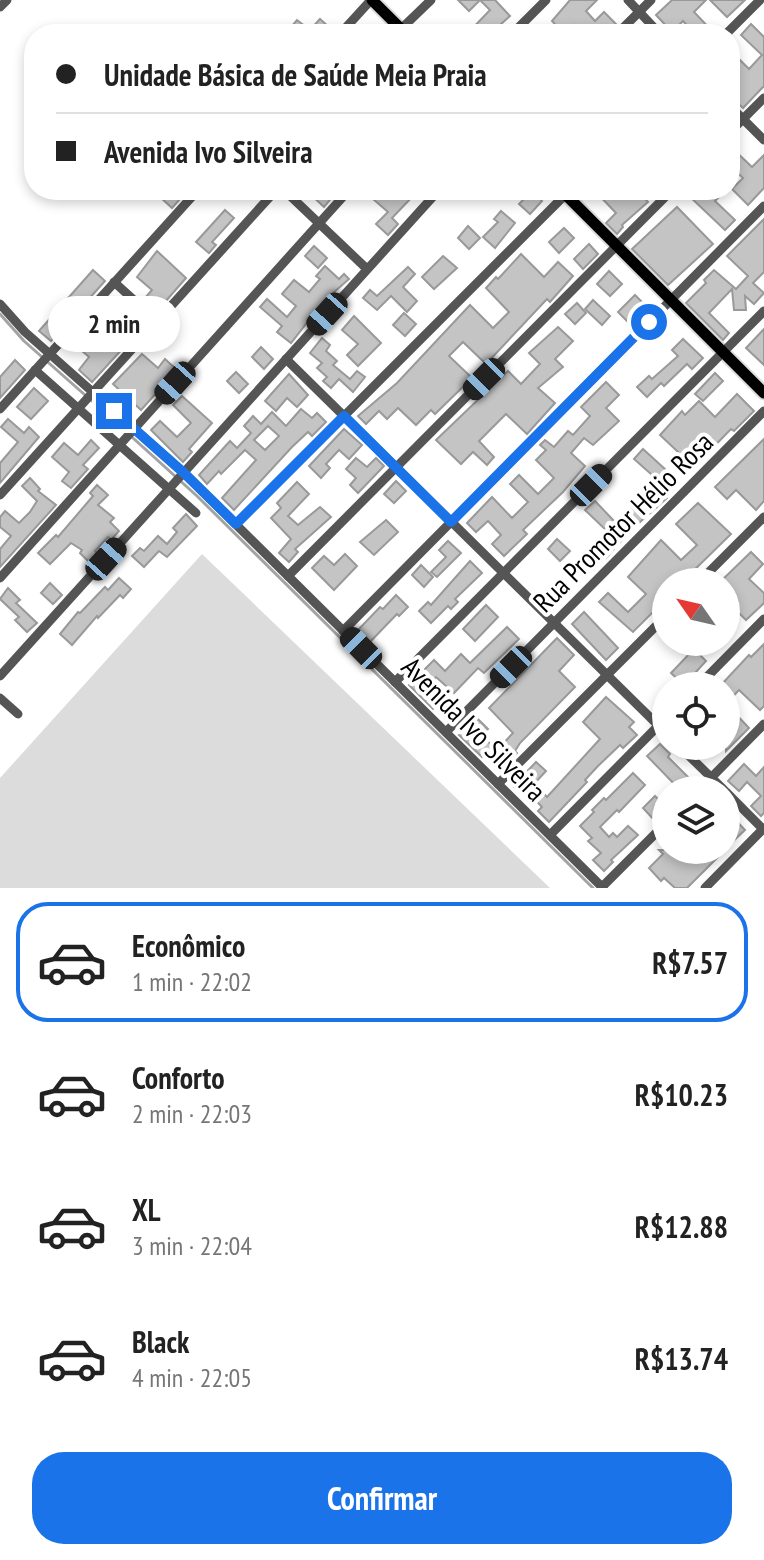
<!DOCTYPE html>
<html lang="pt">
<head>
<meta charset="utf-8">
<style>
	:root { --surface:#fff; --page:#f6f6f6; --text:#222; --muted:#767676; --line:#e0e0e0; --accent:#1a73e8 }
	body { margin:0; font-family:"PT Sans Narrow",sans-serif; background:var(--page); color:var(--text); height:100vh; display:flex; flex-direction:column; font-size:30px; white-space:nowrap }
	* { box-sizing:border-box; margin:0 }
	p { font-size:26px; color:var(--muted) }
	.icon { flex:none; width:44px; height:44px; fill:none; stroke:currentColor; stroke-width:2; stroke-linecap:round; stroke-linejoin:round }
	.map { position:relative; height:888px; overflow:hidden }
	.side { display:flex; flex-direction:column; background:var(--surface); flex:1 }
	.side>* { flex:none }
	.banner { position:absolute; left:24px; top:24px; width:716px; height:176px; border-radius:32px; box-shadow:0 4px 12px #0003; display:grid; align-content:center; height:176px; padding:0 32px; background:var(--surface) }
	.needle { width:52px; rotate:304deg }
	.buttons { position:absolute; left:652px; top:568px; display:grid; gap:16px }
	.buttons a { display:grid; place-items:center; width:88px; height:88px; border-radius:50%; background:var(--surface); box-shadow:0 4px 12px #0003; font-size:40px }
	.end { position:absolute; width:36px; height:36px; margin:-18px; border:10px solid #1a73e8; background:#fff; box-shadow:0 0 0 4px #fff }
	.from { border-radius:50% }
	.bubble { position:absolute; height:56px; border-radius:28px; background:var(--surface); box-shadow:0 4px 12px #0003; font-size:26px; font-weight:700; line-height:56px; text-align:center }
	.car { position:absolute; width:24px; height:48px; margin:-24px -12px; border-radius:10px; box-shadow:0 0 6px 2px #0007; background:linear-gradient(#222 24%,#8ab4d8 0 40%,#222 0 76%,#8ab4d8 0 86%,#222 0) }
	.banner b { display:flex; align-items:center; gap:28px; height:76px; font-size:30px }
	.banner b+b { border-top:2px solid var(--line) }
	.banner i { width:20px; height:20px; background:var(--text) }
	ul { padding:14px 0 0; list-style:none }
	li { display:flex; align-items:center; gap:24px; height:120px; margin:0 16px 12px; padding:0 16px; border:4px solid transparent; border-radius:32px }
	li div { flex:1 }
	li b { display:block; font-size:30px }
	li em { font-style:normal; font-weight:700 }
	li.active { border-color:var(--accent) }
	li>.icon { width:72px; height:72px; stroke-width:1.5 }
	.action { display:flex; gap:16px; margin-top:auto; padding:16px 32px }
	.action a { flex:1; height:92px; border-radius:32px; background:var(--accent); color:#fff; font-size:32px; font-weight:700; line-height:92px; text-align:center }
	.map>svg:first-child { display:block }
</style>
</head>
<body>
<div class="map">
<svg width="764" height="888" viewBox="0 0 764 888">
	<rect width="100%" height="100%" fill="#fff"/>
	<polygon fill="#dcdcdc" points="202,554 550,888 0,888 0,778"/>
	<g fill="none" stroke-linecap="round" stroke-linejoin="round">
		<g stroke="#a3a3a3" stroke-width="3">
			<polyline points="0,314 24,341 85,395"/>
			<polyline points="91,400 197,496 593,888"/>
		</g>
	</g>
	<g fill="#c4c4c4" stroke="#999" stroke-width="2" fill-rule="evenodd">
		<polygon points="458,0 495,0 510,16 499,26 502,30 497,34 467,34 490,10 480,0 469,11"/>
		<polygon points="570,0 597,0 586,11 595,21 604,12 616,24 609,33 602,25 593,34 582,34 574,25 564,34 552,21"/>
		<polygon points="672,0 706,0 694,12 715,34 695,34 683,21 672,32 656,15"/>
		<polygon points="710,0 745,0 727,17"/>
		<polygon points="320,19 329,27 323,34 285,34 297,20 310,30"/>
		<polygon points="751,24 764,37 764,86 743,108 730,96 730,50 749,69 762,55 741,35"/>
		<polygon points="730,146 752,167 764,155 764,188 748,205 732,189 743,178 730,166"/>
		<polygon points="166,190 188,190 172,208 160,197"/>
		<polygon points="306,190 328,190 334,195 324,207"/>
		<polygon points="381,190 411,190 415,194 392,218 398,224 388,235 376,224 388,212 373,199"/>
		<polygon points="594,190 637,190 648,202 622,225 623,227 617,234 606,223 616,213"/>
		<polygon points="692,190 726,190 715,201 735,220 725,230 688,195"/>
		<polygon points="532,191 542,201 530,214 519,204"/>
		<polygon points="677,207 713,244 668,285 632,249"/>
		<polygon points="225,210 234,218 212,242 216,245 209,253 196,242"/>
		<polygon points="501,211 515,223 495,248 483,237 498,222 494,219"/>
		<polygon points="764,219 764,272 753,283 764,293 754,304 745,296 746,310 734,310 732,289 709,313 729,333 723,340 686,303 706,283 704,280 714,270 736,289 748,276 727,256"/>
		<polygon points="468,226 480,238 469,249 458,238"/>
		<polygon points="564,228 574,238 559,253 549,242"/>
		<polygon points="589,244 598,254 583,269 574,259"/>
		<polygon points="314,246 327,258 318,268 305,256"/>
		<polygon points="157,251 186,278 158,310 145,298 152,290 137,277"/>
		<polygon points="521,254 544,277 558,262 573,276 550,302 547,299 486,364 463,342 449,356 472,378 435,414 431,410 416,425 398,408 387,419 379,411 366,424 358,416 397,383 470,305 493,328 509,312 486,288 496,277 498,279"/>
		<polygon points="443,256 457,268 434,289 422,277"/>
		<polygon points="325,266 339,279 344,274 349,279 324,301 291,343 277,332 282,326 260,307 267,299 287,317 296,306 282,294 294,280 309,292 320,279 316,276"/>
		<polygon points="408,267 415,274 403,287 417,301 407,312 391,296 377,310 363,298 370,290 377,296"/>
		<polygon points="93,270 105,281 51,341 39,331"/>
		<polygon points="609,271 622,284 610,296 597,284"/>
		<polygon points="635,295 650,310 633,327 618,312"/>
		<polygon points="593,300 610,316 602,325 585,309"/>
		<polygon points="577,303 586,313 575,324 565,314"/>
		<polygon points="108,306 126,322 135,312 147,322 92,382 79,370 89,357 74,344"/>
		<polygon points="404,313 416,324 405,336 393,325"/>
		<polygon points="354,316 381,343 358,366 347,355 358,344 342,330"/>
		<polygon points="558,327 573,341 555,359 563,367 538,388 555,403 527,434 506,414 479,441 494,457 487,465 473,452 461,464 436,440 508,371 521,384 540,364 529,353"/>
		<polygon points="764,329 764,365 746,348"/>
		<polygon points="322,338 330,345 326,351 337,361 333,365 350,379 357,371 365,377 353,392 339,379 331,388 323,381 327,377 317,368 322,363 310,353"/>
		<polygon points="683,339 703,358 692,369 687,364 664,386 661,383 647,397 637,387 649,376 652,379 678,356 672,350"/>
		<polygon points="261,347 273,359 264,369 252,357"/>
		<polygon points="142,354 158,368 165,359 177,370 141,410 113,384"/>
		<polygon points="15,360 25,370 0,398 0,377"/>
		<polygon points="236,372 248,384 239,393 227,381"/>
		<polygon points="715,373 723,381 703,401 695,394"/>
		<polygon points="289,374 308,395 297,407 287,398 276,411 265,401"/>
		<polygon points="606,382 619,395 606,408 619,421 593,445 584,438 571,453 585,466 563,492 523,530 527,534 504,556 492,544 501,535 488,521 476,532 467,523 492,497 512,518 528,502 510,484 519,475 538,494 554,478 536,460 546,450 540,445 545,440 554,447 568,431 573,435 590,416 581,407"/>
		<polygon points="34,388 48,401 31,419 17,407"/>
		<polygon points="737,394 754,411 734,431 731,429 694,467 660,435 682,411 685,415 699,401 715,417"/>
		<polygon points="182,396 212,423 189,449 192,452 183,462 151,430 160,421 177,437 191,423 173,405"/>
		<path d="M301,409L312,418L317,413L326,422L312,436L308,432L292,447L234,510L222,498L256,460L245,450L221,474L219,471L207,484L199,475L230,441L237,448L251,433L244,426L253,416L261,424L272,412L286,426ZM268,426L279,436L265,450L254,440Z"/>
		<polygon points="8,419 24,433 29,427 39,437 0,483 0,463 18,442 1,427"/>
		<polygon points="344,429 362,445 349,459 339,450 326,464 330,468 321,478 309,466"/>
		<polygon points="764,439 764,501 756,510 736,490 727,499 715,487"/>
		<polygon points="91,440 99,448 83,465 88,469 71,488 62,481 69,472 52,457 64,443 78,455"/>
		<polygon points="643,449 677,480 663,494 667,498 630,531 606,558 594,546 607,531 585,510 595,501 616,523 660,482 634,459"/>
		<polygon points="356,458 367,467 376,458 384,466 358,493 350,485 356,478 346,469"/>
		<polygon points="30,478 40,489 38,491 56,505 0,567 0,549 11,536 0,527 0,517 5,511 19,523 30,512 37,501 22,486"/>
		<polygon points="396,481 406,491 394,503 384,494"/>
		<polygon points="297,482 309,494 288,516 298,525 320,507 331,517 295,549 298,552 289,562 279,553 291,539 271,518 281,508 277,503"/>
		<polygon points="97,485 108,495 98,505 114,518 110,522 119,531 111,540 108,537 95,551 99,555 91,564 80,553 82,550 71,543 50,564 38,553 56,535 58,537 93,496 90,493"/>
		<polygon points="698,503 731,534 682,582 666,582 666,599 633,632 599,602 608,593 628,612 646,594 628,577 661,540 681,560 697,545 676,524"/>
		<polygon points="186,514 197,526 167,557 159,551 144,567 132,556 140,548 144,551 158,536 167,544 177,532 173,528"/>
		<polygon points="386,520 398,532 374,555 360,542"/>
		<polygon points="557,539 570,551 560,561 548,549"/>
		<polygon points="448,541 461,553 437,577 431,572 446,557 439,550"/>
		<polygon points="751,552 763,564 749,579 764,593 764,603 746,620 726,600 726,582 720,582"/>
		<polygon points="345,554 357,566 334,590 312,568 324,556 334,565"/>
		<polygon points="470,561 482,573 455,599 458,602 451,609 448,606 431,623 419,611 428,602 431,605"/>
		<polygon points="421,565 433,577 424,587 412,575"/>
		<polygon points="119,578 131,589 123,598 120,595 98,618 97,616 72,645 60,634 78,612 80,613 105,587 108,590"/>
		<polygon points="50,583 62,595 53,604 41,593"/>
		<polygon points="8,588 20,600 16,603 37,623 27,632 15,620 19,617 0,599"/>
		<polygon points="550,588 562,600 553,609 541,597"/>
		<polygon points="396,595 408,607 399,616 397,614 369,643 357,631 380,607 383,609"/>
		<polygon points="486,605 498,617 475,641 463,629"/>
		<polygon points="584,612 618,648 606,660 572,624"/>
		<polygon points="507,627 519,639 484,673 478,668 454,693 436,677 427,686 442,701 433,709 409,685 434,660 445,671 461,654 470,663"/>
		<polygon points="557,638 574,655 559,671 575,687 520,743 515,751 517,753 502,769 485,754 482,757 459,735 478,719 488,729 481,735 497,750 513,733 489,708"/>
		<polygon points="764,644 764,706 760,710 739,690 726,704 726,686 720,686 749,655 751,657"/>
		<polygon points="694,649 706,661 684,685 671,673"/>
		<polygon points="606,697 634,722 629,727 637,735 623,748 620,745 598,766 585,780 587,782 549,822 538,811 542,807 526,790 522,794 513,786 536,762 546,771 534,784 547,797 600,739 583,722"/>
		<polygon points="731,709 749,728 726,751 726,714"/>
		<polygon points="660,744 670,754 668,757 692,781 684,790 680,790 647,756"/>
		<polygon points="744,764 756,776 764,767 764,813 761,816 751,806 761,796 747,782 739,791 728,781"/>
		<polygon points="633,773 645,785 619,812 617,810 600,827 609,837 613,833 617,837 628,826 638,835 611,860 613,862 604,871 593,860 601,853 588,841 592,838 580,826 594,812 592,810 604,798 606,800"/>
		<polygon points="655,796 666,807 655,821 643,808"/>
		<polygon points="726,810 745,830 726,848"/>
		<polygon points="659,850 683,850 691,859 700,850 725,850 687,888 675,888 664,878 661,881 649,868 663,854"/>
	</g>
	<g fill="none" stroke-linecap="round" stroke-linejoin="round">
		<g stroke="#dbdbdb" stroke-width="15">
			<g id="major">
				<polyline points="372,0 406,34"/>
				<polyline points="561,190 764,393"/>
			</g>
		</g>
		<g stroke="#555" stroke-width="9">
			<polyline points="628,0 660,34"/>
			<polyline points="0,7 7,0"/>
			<polyline points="401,29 431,0"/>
			<polyline points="340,34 371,0"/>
			<polyline points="512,34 546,0"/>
			<polyline points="617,34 651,0"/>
			<polyline points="726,34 760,0"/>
			<polyline points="730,106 764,140"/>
			<polyline points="730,132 764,98"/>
			<polyline points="284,190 367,269"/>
			<polyline points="114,282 157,321"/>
			<polyline points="0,304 25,332 184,473 603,888"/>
			<polyline points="286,359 666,733"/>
			<polyline points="35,370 196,513"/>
			<polyline points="0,409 198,190"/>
			<polyline points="0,495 276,190"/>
			<polyline points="236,524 570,190"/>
			<polyline points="288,576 672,190"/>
			<polyline points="0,578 349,190"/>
			<polyline points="699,582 764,517"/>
			<polyline points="343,631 764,206"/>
			<polyline points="0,676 439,190"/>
			<polyline points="395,682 764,311"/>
			<polyline points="698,686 764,619"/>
			<polyline points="0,698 18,714"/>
			<polyline points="446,732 764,411"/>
			<polyline points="679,746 724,790"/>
			<polyline points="498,784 666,616"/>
			<polyline points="699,790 764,724"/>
			<polyline points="726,792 764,830"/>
			<polyline points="550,835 666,718"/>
			<polyline points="602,887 666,823"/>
			<polyline points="705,888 764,828"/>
		</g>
		<use href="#major" stroke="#000" stroke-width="11"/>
	</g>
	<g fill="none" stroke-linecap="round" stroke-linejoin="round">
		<polyline stroke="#1a73e8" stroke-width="10" points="114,411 184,473 236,524 344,416 451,522 649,322"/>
	</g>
	<g text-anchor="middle" stroke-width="8" stroke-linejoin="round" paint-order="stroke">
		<g font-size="28" fill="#000" stroke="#fff">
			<text transform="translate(623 522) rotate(-45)" y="10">Rua Promotor Hélio Rosa</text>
			<text transform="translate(474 729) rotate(45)" y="10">Avenida Ivo Silveira</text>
		</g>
	</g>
</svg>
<div class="buttons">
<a><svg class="needle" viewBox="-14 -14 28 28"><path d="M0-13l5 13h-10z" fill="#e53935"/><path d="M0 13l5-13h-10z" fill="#767676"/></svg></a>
<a><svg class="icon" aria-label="locate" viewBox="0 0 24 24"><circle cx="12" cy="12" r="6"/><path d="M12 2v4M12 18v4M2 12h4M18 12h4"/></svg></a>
<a><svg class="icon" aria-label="layers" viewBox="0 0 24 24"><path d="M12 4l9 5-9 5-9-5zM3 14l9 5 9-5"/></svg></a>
</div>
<i class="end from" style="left:649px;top:322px"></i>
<i class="end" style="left:114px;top:411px"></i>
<div class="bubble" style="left:48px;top:296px;width:132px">2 min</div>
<i class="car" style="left:327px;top:314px;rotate:222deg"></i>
<i class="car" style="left:484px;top:379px;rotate:225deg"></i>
<i class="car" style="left:175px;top:383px;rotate:222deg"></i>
<i class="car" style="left:591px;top:485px;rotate:45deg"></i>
<i class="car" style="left:106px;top:559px;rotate:42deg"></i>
<i class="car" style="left:361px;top:648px;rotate:315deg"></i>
<i class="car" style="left:511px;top:667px;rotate:225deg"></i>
<div class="banner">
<b><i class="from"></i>Unidade Básica de Saúde Meia Praia</b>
<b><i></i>Avenida Ivo Silveira</b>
</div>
</div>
<section class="side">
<ul>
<li class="active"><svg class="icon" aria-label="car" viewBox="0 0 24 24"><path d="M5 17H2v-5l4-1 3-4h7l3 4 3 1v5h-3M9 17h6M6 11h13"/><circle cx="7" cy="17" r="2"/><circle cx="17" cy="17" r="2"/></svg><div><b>Econômico</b><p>1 min · 22:02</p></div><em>R$7.57</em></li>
<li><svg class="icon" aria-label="car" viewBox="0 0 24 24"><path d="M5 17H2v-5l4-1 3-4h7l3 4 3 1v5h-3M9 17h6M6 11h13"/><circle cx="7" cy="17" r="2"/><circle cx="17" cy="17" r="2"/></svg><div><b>Conforto</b><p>2 min · 22:03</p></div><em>R$10.23</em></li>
<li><svg class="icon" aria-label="car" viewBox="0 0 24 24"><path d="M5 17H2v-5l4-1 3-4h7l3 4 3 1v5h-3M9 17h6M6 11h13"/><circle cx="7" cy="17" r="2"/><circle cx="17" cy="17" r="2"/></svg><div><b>XL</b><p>3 min · 22:04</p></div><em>R$12.88</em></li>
<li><svg class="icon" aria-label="car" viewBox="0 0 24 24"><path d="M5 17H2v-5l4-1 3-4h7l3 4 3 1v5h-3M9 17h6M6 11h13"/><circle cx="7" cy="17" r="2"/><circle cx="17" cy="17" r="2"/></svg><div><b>Black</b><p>4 min · 22:05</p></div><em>R$13.74</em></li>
</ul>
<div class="action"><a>Confirmar</a></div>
</section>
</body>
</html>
